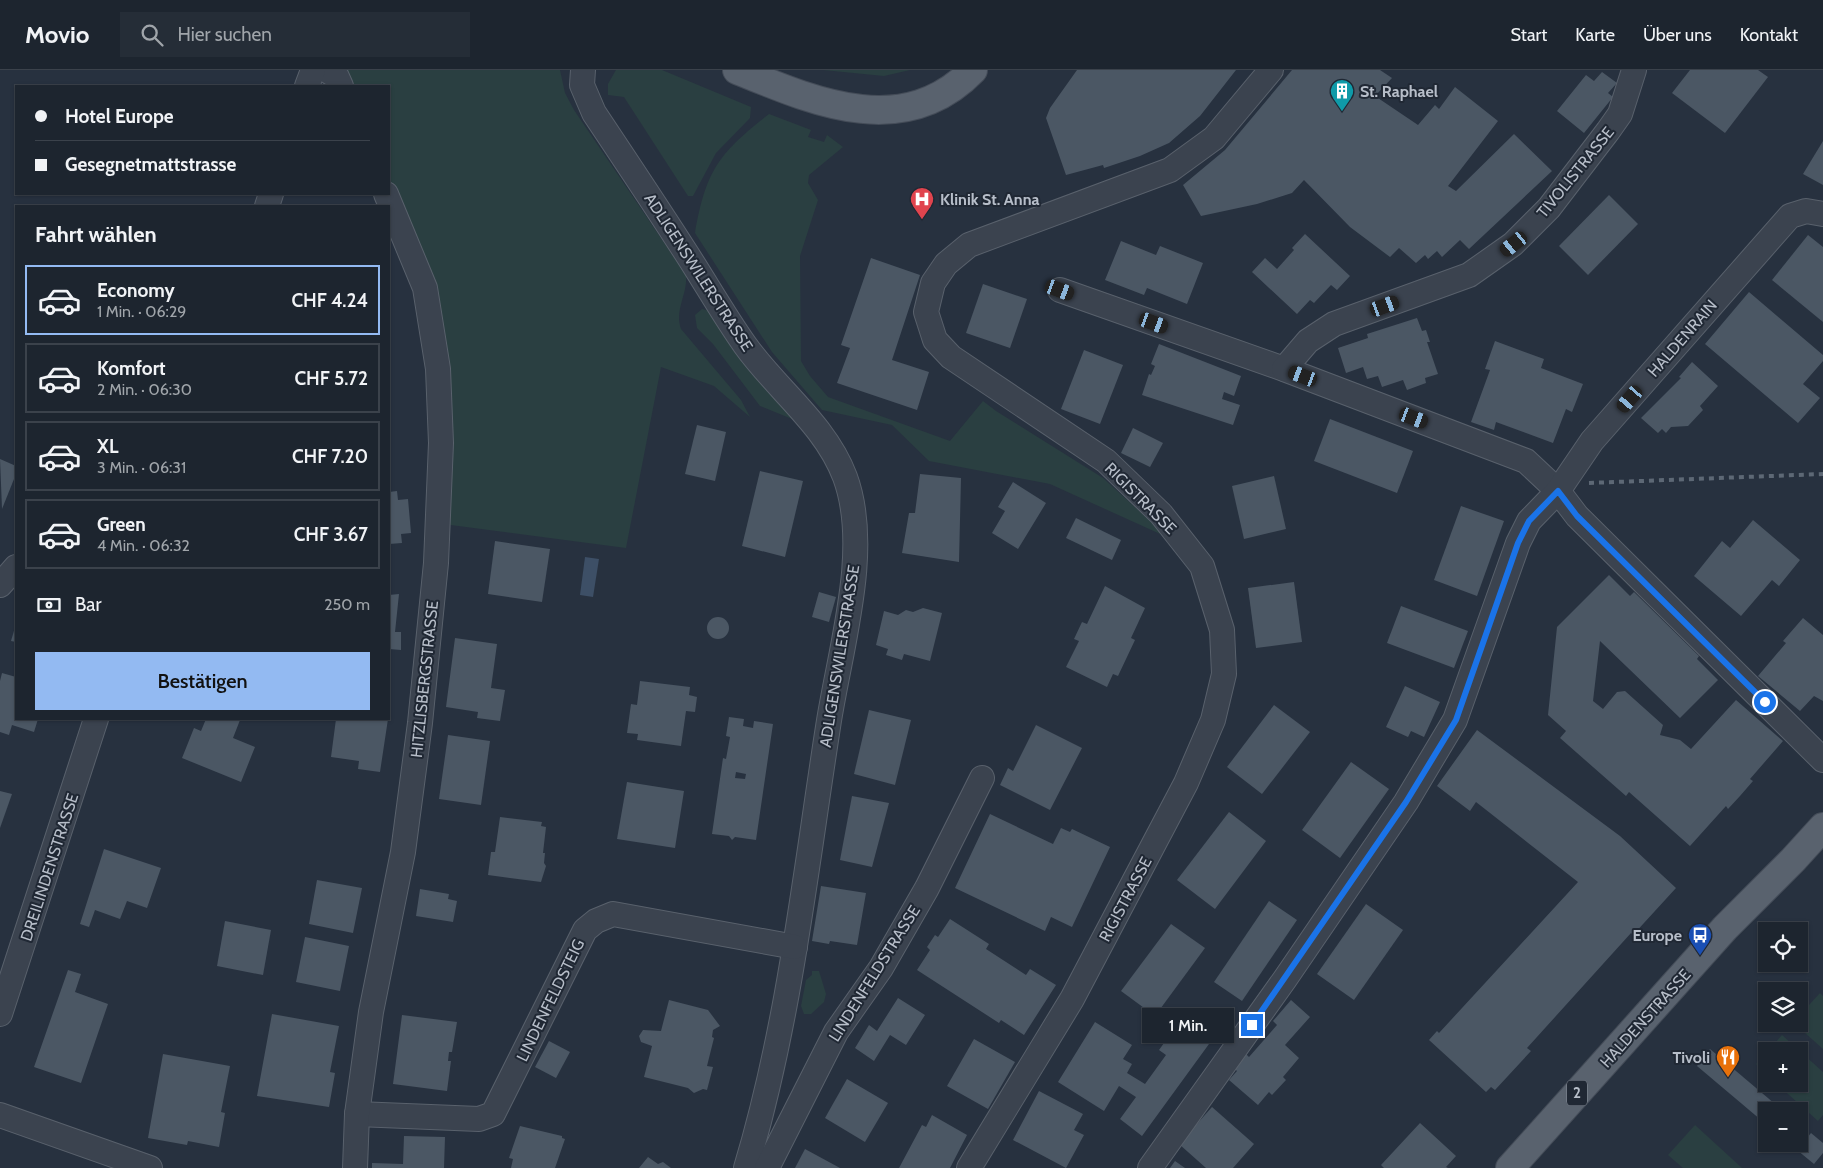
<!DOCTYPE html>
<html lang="de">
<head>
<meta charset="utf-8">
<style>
	:root { --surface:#1d252f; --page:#252d37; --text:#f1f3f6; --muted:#a0a5aa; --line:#3b424b; --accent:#93baf2 }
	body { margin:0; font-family:Cabin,sans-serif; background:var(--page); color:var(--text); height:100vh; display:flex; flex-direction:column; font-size:19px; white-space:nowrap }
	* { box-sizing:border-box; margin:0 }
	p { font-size:16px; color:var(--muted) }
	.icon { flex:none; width:28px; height:28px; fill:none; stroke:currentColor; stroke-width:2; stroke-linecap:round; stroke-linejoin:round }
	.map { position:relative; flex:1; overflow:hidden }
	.side { position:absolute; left:15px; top:135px; width:375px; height:515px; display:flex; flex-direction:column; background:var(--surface); border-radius:0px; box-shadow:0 1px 4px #0004,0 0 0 1px var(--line) }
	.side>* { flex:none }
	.hud { position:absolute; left:15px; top:15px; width:375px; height:110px; border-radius:0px; box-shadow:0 1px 4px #0004,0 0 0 1px var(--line); display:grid; align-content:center; height:110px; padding:0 20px; background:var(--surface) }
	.tools { position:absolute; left:1758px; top:852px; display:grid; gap:10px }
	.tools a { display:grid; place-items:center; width:50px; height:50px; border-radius:0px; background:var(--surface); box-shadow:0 1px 4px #0004,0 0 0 1px var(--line); font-size:25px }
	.end { position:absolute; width:22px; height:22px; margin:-11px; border:6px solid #1a73e8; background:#fff; box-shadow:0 0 0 2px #fff }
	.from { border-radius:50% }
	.bubble { position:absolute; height:35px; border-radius:0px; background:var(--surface); box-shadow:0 1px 4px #0004,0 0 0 1px var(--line); font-size:16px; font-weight:600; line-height:35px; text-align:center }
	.car { position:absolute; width:15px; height:30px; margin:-15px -8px; border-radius:6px; box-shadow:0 0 4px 1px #0007; background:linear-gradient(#222 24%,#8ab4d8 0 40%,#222 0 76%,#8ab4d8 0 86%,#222 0) }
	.hud b { display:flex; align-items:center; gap:18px; height:48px; font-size:19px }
	.hud b+b { border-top:1px solid var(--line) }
	.hud i { width:12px; height:12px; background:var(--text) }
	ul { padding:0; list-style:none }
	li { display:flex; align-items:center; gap:15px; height:70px; margin:0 10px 8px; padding:0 10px; border:2px solid var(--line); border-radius:0px }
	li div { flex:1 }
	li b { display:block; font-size:19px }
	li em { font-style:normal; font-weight:600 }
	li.selected { border-color:var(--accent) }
	li>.icon { width:45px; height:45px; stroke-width:1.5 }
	h2 { padding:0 20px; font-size:22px; line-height:60px }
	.pay { display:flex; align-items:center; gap:12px; height:55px; padding:0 20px; font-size:19px }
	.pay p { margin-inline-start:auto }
	.cta { display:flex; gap:10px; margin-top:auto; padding:10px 20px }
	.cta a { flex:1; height:58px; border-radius:0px; background:var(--accent); color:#111; font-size:20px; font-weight:600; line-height:58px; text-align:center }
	header { display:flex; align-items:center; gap:30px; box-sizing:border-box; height:70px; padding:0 25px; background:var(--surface); border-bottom:1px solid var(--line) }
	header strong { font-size:24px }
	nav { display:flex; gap:28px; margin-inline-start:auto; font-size:18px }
	.search { width:350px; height:45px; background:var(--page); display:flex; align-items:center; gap:12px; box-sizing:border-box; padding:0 18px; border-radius:0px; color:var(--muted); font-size:19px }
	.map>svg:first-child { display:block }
</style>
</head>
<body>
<header>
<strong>Movio</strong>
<div class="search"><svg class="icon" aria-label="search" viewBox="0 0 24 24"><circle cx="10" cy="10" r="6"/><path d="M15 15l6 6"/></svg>Hier suchen</div>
<nav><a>Start</a><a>Karte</a><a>Über uns</a><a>Kontakt</a></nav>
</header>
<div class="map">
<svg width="1823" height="1098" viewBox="0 0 1823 1098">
	<rect width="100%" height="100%" fill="#27313f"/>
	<g fill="#2a3f41">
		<path d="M333,0H560L565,23L574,40L686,205C688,224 674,240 681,259L741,330L750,347L714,316L661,297L626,478L443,454L446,348L389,116V16H346Z"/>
		<polygon points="616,0 662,0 751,37 750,48 716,83 693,126 688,126 624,27 608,25 608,14"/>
		<polygon points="823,0 910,0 884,6"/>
		<path d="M769,44L811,60L808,67L824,72L827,65L843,77L809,105L808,113L818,130L800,186L801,291L810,306L828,327L950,371L983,331L996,341L1103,408L1169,468L1050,414L929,391L892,355L822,340L772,282L695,163C706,100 719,83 769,44Z"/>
		<polygon points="702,239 709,241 797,351 760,336 713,274 697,258 695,245"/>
		<polygon points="812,901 819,901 826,924 824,932 811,944 804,944 801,936 806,910 812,905"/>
		<polygon points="1820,923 1823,926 1823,979 1795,954 1799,954 1799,946"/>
		<polygon points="1782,965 1823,1002 1823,1045 1818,1051 1777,1014 1799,1014 1799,981 1768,981"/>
		<polygon points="1766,983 1766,1004 1756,994"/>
		<polygon points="1695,1055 1742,1098 1683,1098 1668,1085"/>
	</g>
	<polygon fill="#3d4f66" points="585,487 599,489 593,527 580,525"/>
	<g fill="#4b5764" fill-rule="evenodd">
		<polygon points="1077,0 1236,0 1200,46 1169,73 1140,86 1104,98 1103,95 1066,105 1046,48 1050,38"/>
		<polygon points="1292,0 1380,0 1392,8 1375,26 1418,55 1435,35 1439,39 1455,17 1498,51 1448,116 1456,121 1514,64 1552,101 1469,179 1460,170 1442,187 1437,181 1428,189 1425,185 1416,193 1399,178 1390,187 1350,157 1304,110 1292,123 1257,134 1201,146 1183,115 1225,80"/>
		<polygon points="1690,0 1758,0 1768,7 1725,63 1672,23"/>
		<polygon points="1602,2 1617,13 1608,23 1613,27 1584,63 1557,41 1586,5 1594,11"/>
		<polygon points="1823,71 1823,115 1803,104"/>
		<polygon points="1609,125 1638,154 1588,205 1559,176"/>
		<polygon points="1305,164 1350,206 1337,220 1331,215 1314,233 1310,230 1297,244 1252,202 1265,188 1277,199 1294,180 1292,178"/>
		<polygon points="1808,165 1823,177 1823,252 1772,210"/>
		<polygon points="1121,171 1156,185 1160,176 1203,193 1187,234 1147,218 1144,225 1105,210"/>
		<polygon points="871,188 920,205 892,290 929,302 917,340 837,313 850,278 841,275"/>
		<polygon points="983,214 1027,229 1010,278 966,263"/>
		<polygon points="1749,222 1823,285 1823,291 1803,314 1820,328 1798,353 1705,274"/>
		<polygon points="1417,248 1422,261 1426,260 1430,272 1427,272 1438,304 1425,308 1426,313 1407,320 1403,310 1382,317 1378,306 1367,309 1363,297 1346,303 1338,278 1368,268 1367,264"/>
		<polygon points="1495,271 1544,289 1541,298 1583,314 1572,342 1566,339 1553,373 1496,352 1494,360 1471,352 1490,300 1485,299"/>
		<polygon points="1159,274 1241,306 1234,326 1224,322 1222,329 1240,335 1233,355 1142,325 1149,304 1151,305 1155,296 1151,294"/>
		<polygon points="1084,280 1123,295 1100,354 1061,339"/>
		<polygon points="1692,292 1718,316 1700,336 1703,340 1688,356 1671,357 1666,363 1662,359 1658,363 1641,348 1681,308 1679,307"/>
		<polygon points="1330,349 1413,381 1397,423 1314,391"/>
		<polygon points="697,355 726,362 715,411 685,404"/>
		<polygon points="1133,358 1163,373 1150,397 1121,383"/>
		<polygon points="0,389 16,396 16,404 2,439"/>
		<polygon points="760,401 803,411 785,487 742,476"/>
		<polygon points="920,404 961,408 959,492 902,483 909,443 915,443"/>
		<polygon points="1274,406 1286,459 1244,469 1232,416"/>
		<polygon points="1013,412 1046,433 1018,479 992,463 1005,441 998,437"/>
		<polygon points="397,421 398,430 408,429 411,463 401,464 402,473 389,474 389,422"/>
		<polygon points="1461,436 1504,451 1477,526 1434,510"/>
		<polygon points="1076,448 1121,470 1112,490 1066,468"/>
		<polygon points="1753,450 1800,490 1779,516 1772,510 1741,546 1694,506 1722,471 1730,478"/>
		<polygon points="495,471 550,479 542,532 488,524"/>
		<polygon points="1609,505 1630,526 1634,522 1699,586 1697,589 1718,610 1680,648 1600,571 1593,631 1603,639 1617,622 1625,621 1663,655 1660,665 1680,670 1691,679 1736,630 1783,671 1750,709 1753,711 1740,726 1728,739 1726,736 1690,776 1629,722 1626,726 1560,668 1566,661 1548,645 1557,557"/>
		<polygon points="1294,512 1302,572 1256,578 1248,518"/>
		<polygon points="1105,516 1145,538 1131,568 1135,570 1118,606 1113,604 1107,617 1066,597 1079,571 1074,569 1082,552 1087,554"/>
		<polygon points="819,522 836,527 829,552 812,547"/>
		<polygon points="399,524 395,562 401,562 401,580 389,579 389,525"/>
		<polygon points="1401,536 1468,561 1454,598 1387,573"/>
		<polygon points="923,538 942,543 930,591 904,584 902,590 886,585 888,579 876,575 884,541 898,545 906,540 913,542"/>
		<circle cx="718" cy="558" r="11"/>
		<polygon points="1803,548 1823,565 1823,631 1814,626 1800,641 1758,606 1786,573 1783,571"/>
		<polygon points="16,554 16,572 11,571"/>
		<polygon points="455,568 497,574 491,618 505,620 500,651 477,648 478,642 446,637"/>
		<polygon points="2,603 16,607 16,649 38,649 34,662 12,655 9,665 0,662 0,611"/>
		<polygon points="640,611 690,617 689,625 697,627 695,642 686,641 681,676 637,670 638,664 627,663 631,634 637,635"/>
		<polygon points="1405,616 1440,632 1424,667 1411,661 1408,667 1386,657"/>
		<polygon points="1274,635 1310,662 1262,724 1227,697"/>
		<polygon points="869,640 911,650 895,715 854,704"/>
		<path d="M729,647L744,649L743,656L753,658L754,651L773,654L756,770L735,767L732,770L729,766L712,764L723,688L726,689L730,667L726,666ZM736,702L746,704L745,709L735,708Z"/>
		<polygon points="206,649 240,650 233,668 255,677 241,712 182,688 194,658 201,661"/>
		<polygon points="336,649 388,649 380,702 358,699 359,691 331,687"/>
		<polygon points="1036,655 1082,678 1050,740 1000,715 1008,698 1013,701"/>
		<polygon points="1477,660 1620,766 1676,818 1633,865 1631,863 1527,978 1531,981 1495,1020 1491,1017 1486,1022 1429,970 1437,961 1439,963 1578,812 1476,732 1470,741 1437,716"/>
		<polygon points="448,665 490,671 481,735 439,729"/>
		<polygon points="1351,692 1389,719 1340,788 1302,760"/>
		<polygon points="627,712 684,721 675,778 617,769"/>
		<polygon points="0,721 12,724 0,758"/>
		<polygon points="852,726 889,733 872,797 840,790"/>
		<polygon points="1229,742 1266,771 1215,839 1177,810"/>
		<polygon points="990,744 1053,774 1061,758 1070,762 1072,759 1110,777 1072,857 1051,847 1045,861 955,818"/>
		<polygon points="500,747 542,752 541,756 546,757 543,783 545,783 544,793 546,796 541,812 488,805 491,782 495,782"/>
		<polygon points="104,779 161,798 147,838 127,831 120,849 95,840 89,857 80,854"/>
		<polygon points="317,810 362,818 353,863 309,854"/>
		<polygon points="821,816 866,823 857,875 830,871 829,874 812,871"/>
		<polygon points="420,819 449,824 448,829 457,831 453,852 416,846"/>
		<polygon points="1269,831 1297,850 1242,931 1214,912"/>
		<polygon points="1366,834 1403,860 1354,930 1317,904"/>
		<polygon points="950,849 989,874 986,879 1026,905 1030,899 1056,915 1024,965 1001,950 999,953 917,900 930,880 927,877 935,865 938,867"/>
		<polygon points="225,851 271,860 263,905 217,896"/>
		<polygon points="1171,854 1205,878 1155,946 1121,921"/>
		<polygon points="305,867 349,876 340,921 296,912"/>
		<polygon points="68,900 81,904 75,922 108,934 81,1013 34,997"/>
		<polygon points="898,928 925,945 906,975 890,965 874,991 855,978 869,955 877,961"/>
		<polygon points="669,930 708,940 720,956 713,960 712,967 714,968 707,996 713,997 707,1020 703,1019 694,1023 688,1018 644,1007 652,976 641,972 639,966 643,960 661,961"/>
		<polygon points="1291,930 1310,947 1285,975 1299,988 1283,1007 1286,1010 1272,1025 1269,1022 1258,1035 1229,1010 1237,1001 1234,998 1246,984 1249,987 1277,955 1273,951"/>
		<polygon points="272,944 339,956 330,1002 335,1003 329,1037 257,1026"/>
		<polygon points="402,945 457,952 452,982 449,982 448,991 451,991 447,1021 393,1014"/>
		<polygon points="1095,952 1132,975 1123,989 1132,994 1127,1003 1145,1014 1166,985 1159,980 1179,952 1209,974 1142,1066 1120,1049 1136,1027 1119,1016 1104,1041 1058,1012"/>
		<polygon points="974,969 1015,992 988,1039 947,1016"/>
		<polygon points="549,971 570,982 556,1008 535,997"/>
		<polygon points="1710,979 1775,1034 1761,1050 1697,996"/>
		<polygon points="163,984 230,996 221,1042 225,1043 219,1077 188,1071 187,1075 148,1068"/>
		<polygon points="847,1009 888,1033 865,1072 825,1048"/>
		<polygon points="1039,1021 1083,1044 1074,1060 1084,1065 1066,1098 1013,1070"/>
		<polygon points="1212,1037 1254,1074 1233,1098 1206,1098 1179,1074"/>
		<polygon points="932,1045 967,1065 950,1098 899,1098 922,1055 926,1057"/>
		<polygon points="1420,1053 1456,1086 1446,1097 1448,1098 1384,1098 1381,1095"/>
		<polygon points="520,1056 562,1066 562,1068 565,1069 555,1098 511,1098 513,1089 509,1088"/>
		<polygon points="1811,1063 1823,1073 1823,1083 1814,1094 1797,1080"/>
		<polygon points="404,1066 445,1067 444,1098 372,1098 372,1093 403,1094"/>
		<polygon points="805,1079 840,1098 795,1098"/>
		<polygon points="648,1087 658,1094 663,1092 671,1098 639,1098"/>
		<polygon points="1175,1091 1185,1098 1170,1098"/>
	</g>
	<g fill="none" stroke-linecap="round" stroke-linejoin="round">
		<g stroke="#59616c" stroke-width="26">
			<g id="minor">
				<polyline points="326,0 337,7 341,16"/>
				<path d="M583,0L582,15L594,43C624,88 654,133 683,178C704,210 723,244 745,275C777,320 825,354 845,407C872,480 839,582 828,657C805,805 789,955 746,1098"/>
				<polyline points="307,16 313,0"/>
				<polyline points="267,136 271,124"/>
				<polyline points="1060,220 1284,299 1526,391 1558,421 1577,446 1823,690"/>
				<polyline points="1284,299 1308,271 1334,254 1469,205 1513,174 1549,138 1608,61 1620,44 1634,0"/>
				<polyline points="0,515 16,497"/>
				<polyline points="0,944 96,649"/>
				<polyline points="357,1044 479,1049 493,1044 585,860 596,851 613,844 795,877"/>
				<polyline points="0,1045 150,1098"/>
				<polyline points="355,1098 357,1044 371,942 403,782 420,653 436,493 441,373 438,299 425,218 386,124"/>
				<polyline points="767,1098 836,962 881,898 927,818 982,708"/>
				<polyline points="969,1098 1072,929 1186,713 1213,650 1224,604 1222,560 1202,496 1161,444 1106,391 951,287 935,270 926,242 933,213 946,194 969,175 1170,100 1214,68 1271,0"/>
				<polyline points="1150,1098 1285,909 1406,732 1455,650 1518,473 1529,451 1558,421 1592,371 1790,146 1806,141 1823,144"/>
			</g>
		</g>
		<g stroke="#444c58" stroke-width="30">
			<g id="major">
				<path d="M737,0C815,32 904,71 973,0"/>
				<polyline points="1510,1098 1725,858 1793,790 1823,757"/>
			</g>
		</g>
		<use href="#minor" stroke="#3b434f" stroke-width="24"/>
		<use href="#major" stroke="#59626e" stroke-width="28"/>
		<polyline stroke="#5d6875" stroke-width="4" stroke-dasharray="5 5" stroke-linecap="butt" points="1589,413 1823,404"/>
	</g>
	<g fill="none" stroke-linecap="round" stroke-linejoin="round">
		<polyline stroke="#1a73e8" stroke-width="6" points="1252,955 1406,732 1456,650 1518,473 1529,451 1558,421 1577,446 1765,632"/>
	</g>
	<defs>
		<g id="building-pin" transform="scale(1.25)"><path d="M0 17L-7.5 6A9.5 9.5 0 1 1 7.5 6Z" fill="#0f9aa8" stroke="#202834"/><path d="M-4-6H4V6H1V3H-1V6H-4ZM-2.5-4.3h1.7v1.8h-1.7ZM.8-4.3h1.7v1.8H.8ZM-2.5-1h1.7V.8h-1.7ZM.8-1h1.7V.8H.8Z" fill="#fff"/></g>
		<g id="hospital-pin" transform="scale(1.25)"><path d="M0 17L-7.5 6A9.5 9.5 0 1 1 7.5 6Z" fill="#e0444e" stroke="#202834"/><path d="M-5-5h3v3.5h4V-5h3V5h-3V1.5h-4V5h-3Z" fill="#fff"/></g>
		<g id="bus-pin" transform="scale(1.25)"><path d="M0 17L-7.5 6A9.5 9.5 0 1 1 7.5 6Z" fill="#1a4fb4" stroke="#202834"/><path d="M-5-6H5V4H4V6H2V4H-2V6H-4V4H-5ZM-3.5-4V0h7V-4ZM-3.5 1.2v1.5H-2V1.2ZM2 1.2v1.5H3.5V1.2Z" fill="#fff"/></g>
		<g id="restaurant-pin" transform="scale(1.25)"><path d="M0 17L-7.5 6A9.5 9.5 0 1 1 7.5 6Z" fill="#e8710a" stroke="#202834"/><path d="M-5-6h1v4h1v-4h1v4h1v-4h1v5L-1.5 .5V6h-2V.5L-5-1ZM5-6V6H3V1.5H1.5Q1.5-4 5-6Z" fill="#fff"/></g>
	</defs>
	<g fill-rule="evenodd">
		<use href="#building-pin" x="1342" y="21"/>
		<use href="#hospital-pin" x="922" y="129"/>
		<use href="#bus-pin" x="1700" y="865"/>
		<use href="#restaurant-pin" x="1728" y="987"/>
	</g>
	<g text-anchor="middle" stroke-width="4" stroke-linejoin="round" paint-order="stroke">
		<rect fill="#202834" stroke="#8a919c" stroke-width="1" x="1567" y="1010.5" width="20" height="25" rx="4"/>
		<g font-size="15" font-weight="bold" fill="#b7bec9">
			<text x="1577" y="1028">2</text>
		</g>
		<g font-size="16" font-weight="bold" fill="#b7bec9" stroke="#202834" text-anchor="start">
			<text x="1360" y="27">St. Raphael</text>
			<text x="940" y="135">Klinik St. Anna</text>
			<text x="1682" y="871" text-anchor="end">Europe</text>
			<text x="1710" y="993" text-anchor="end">Tivoli</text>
		</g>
		<g font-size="16" fill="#b7bec9" stroke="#202834">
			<text transform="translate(1575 102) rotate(-51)" y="6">TIVOLISTRASSE</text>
			<text transform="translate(699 202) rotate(57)" y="6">ADLIGENSWILERSTRASSE</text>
			<text transform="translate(1682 268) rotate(-49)" y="6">HALDENRAIN</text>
			<text transform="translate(1141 428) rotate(45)" y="6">RIGISTRASSE</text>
			<text transform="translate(839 586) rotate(-81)" y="6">ADLIGENSWILERSTRASSE</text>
			<text transform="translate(424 609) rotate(-84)" y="6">HITZLISBERGSTRASSE</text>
			<text transform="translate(49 797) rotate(-72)" y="6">DREILINDENSTRASSE</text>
			<text transform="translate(1125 829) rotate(-62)" y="6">RIGISTRASSE</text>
			<text transform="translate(874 903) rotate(-58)" y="6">LINDENFELDSTRASSE</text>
			<text transform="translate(550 930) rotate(-64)" y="6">LINDENFELDSTEIG</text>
			<text transform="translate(1645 948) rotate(-48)" y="6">HALDENSTRASSE</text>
		</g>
	</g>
</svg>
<div class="tools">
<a><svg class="icon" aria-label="locate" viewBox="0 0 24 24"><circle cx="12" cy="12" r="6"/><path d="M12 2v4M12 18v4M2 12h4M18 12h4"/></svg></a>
<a><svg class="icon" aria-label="layers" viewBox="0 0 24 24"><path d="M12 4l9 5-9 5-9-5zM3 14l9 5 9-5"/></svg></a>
<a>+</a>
<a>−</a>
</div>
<i class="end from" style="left:1765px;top:632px"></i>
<i class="end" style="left:1252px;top:955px"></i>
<div class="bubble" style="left:1142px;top:938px;width:92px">1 Min.</div>
<i class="car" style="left:1514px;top:174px;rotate:231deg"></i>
<i class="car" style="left:1060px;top:220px;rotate:110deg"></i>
<i class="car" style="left:1385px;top:236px;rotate:70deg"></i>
<i class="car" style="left:1154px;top:253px;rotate:110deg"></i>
<i class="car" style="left:1303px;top:306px;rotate:291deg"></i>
<i class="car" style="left:1630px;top:329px;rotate:221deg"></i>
<i class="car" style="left:1414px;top:348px;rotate:111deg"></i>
<div class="hud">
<b><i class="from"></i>Hotel Europe</b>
<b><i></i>Gesegnetmattstrasse</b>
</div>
<section class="side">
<h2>Fahrt wählen</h2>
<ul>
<li class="selected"><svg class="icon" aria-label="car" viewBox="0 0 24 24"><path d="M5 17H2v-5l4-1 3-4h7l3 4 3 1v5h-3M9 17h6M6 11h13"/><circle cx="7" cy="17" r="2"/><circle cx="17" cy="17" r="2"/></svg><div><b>Economy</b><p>1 Min. · 06:29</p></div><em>CHF 4.24</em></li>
<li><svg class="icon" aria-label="car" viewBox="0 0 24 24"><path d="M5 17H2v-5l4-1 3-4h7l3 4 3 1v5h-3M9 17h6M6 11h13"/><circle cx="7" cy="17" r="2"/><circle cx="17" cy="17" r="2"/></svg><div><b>Komfort</b><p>2 Min. · 06:30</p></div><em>CHF 5.72</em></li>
<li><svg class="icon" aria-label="car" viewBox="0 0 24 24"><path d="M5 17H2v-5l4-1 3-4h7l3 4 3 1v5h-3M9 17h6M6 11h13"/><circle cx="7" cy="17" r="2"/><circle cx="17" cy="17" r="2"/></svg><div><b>XL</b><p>3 Min. · 06:31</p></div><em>CHF 7.20</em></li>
<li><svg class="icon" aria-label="car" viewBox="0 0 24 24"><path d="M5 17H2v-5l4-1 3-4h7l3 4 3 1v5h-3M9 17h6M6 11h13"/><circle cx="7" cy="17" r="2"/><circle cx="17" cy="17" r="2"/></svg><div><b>Green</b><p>4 Min. · 06:32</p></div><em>CHF 3.67</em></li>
</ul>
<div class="pay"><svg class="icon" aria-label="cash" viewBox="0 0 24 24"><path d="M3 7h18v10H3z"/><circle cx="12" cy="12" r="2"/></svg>Bar<p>250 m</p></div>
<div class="cta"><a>Bestätigen</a></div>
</section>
</div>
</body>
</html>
